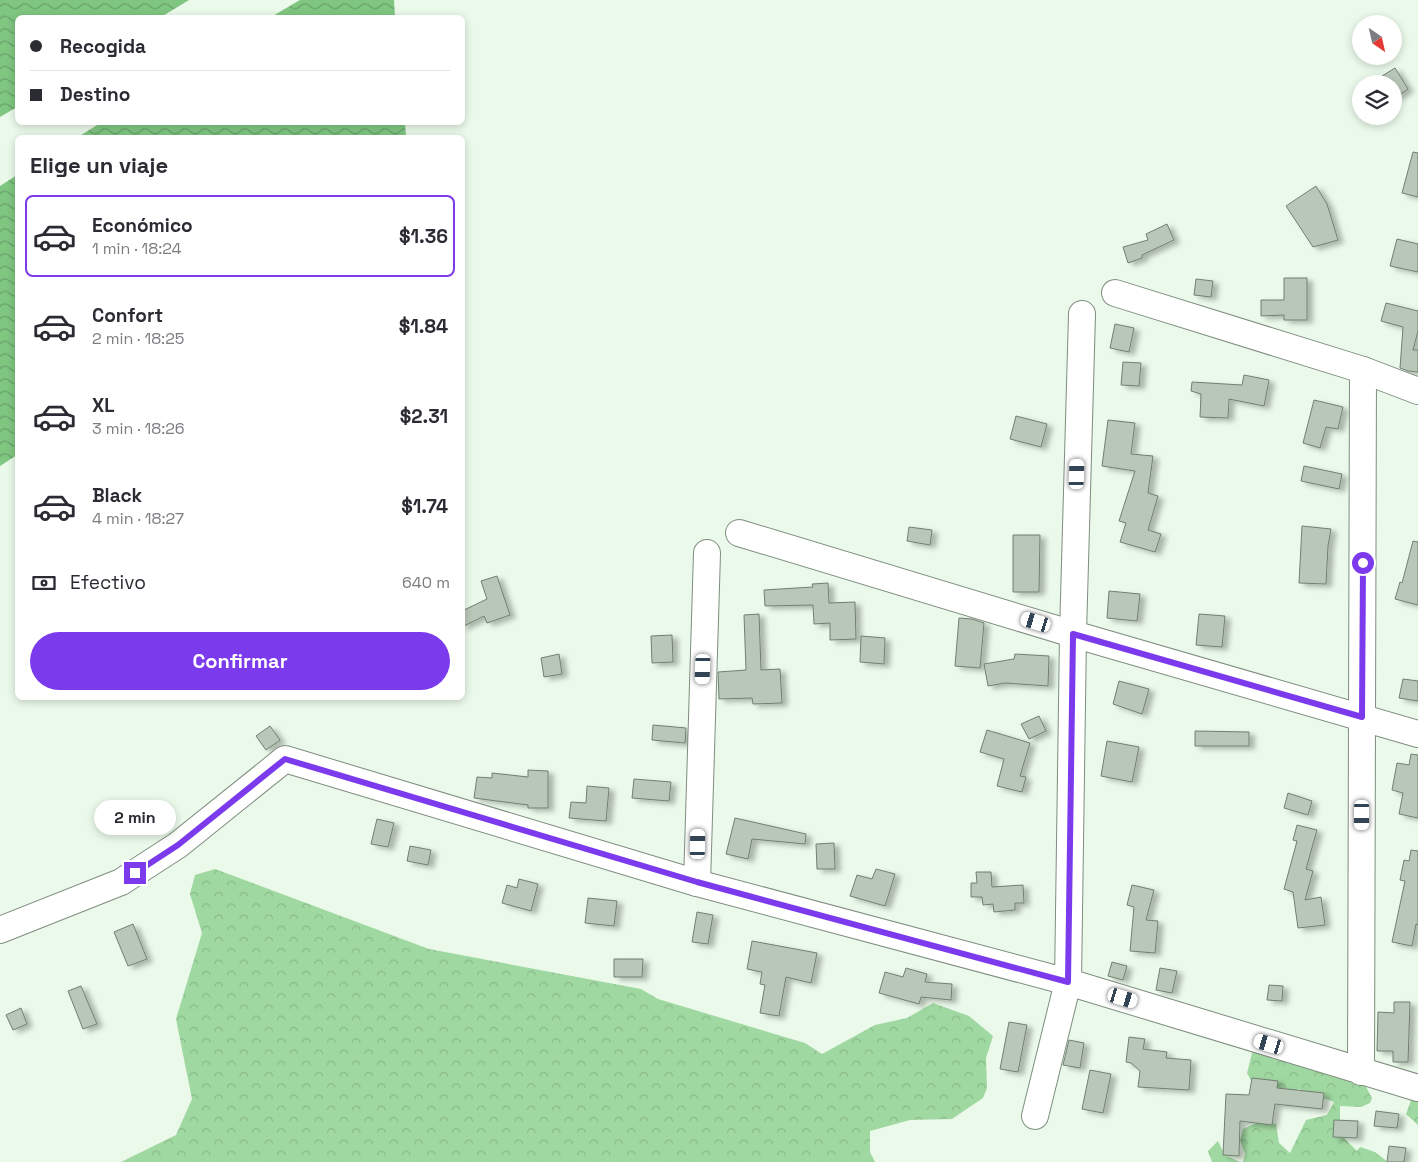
<!DOCTYPE html>
<html lang="es">
<head>
<meta charset="utf-8">
<style>
	:root { --surface:#fff; --page:#f7f7f7; --text:#2b2b33; --muted:#7c7c81; --line:#e1e1e2; --accent:#7c3aed }
	body { margin:0; font-family:"Space Grotesk",sans-serif; background:var(--page); color:var(--text); height:100vh; display:flex; flex-direction:column; font-size:19px; white-space:nowrap }
	* { box-sizing:border-box; margin:0 }
	p { font-size:16px; color:var(--muted) }
	.icon { flex:none; width:28px; height:28px; fill:none; stroke:currentColor; stroke-width:2; stroke-linecap:round; stroke-linejoin:round }
	.map { position:relative; flex:1; overflow:hidden }
	.drawer { position:absolute; left:15px; top:135px; width:450px; height:565px; display:flex; flex-direction:column; background:var(--surface); border-radius:8px; box-shadow:0 2px 8px #0003 }
	.drawer>* { flex:none }
	.top-card { position:absolute; left:15px; top:15px; width:450px; height:110px; border-radius:8px; box-shadow:0 2px 8px #0003; display:grid; align-content:center; height:110px; padding:0 15px; background:var(--surface) }
	.needle { width:32px; rotate:146deg }
	.tools { position:absolute; left:1352px; top:15px; display:grid; gap:10px }
	.tools a { display:grid; place-items:center; width:50px; height:50px; border-radius:50%; background:var(--surface); box-shadow:0 2px 8px #0003; font-size:25px }
	.end { position:absolute; width:22px; height:22px; margin:-11px; border:6px solid #7c3aed; background:#fff; box-shadow:0 0 0 2px #fff }
	.from { border-radius:50% }
	.bubble { position:absolute; height:35px; border-radius:18px; background:var(--surface); box-shadow:0 2px 8px #0003; font-size:16px; font-weight:800; line-height:35px; text-align:center }
	.car { position:absolute; width:15px; height:30px; margin:-15px -8px; border-radius:6px; box-shadow:0 0 4px 1px #0007; background:linear-gradient(#fff 24%,#345 0 40%,#fff 0 76%,#345 0 86%,#fff 0) }
	.top-card b { display:flex; align-items:center; gap:18px; height:48px; font-size:19px }
	.top-card b+b { border-top:1px solid var(--line) }
	.top-card i { width:12px; height:12px; background:var(--text) }
	ul { padding:0; list-style:none }
	li { display:flex; align-items:center; gap:15px; height:82px; margin:0 10px 8px; padding:0 5px; border:2px solid transparent; border-radius:8px }
	li div { flex:1 }
	li b { display:block; font-size:19px }
	li em { font-style:normal; font-weight:800 }
	li.active { border-color:var(--accent) }
	li>.icon { width:45px; height:45px; stroke-width:1.5 }
	h2 { padding:0 15px; font-size:22px; line-height:60px }
	.pay { display:flex; align-items:center; gap:12px; height:55px; padding:0 15px; font-size:19px }
	.pay p { margin-inline-start:auto }
	.button { display:flex; gap:10px; margin-top:auto; padding:10px 15px }
	.button a { flex:1; height:58px; border-radius:30px; background:var(--accent); color:#fff; font-size:20px; font-weight:800; line-height:58px; text-align:center }
	.map>svg:first-child { display:block }
</style>
</head>
<body>
<div class="map">
<svg width="1418" height="1162" viewBox="0 0 1418 1162">
	<defs>
		<pattern id="forest-crowns" width="20" height="18" patternUnits="userSpaceOnUse" patternTransform="scale(1.25)"><rect width="20" height="18" fill="#a0d8a1"/><path d="M2 6a3 3 0 1 1 6 0M12 15a3 3 0 1 1 6 0" fill="none" stroke="#8aba8b"/></pattern>
		<pattern id="water-waves" width="16" height="10" patternUnits="userSpaceOnUse" patternTransform="scale(1.25)"><rect width="16" height="10" fill="#7fc681"/><path d="M0 5q4-4 8 0t8 0" fill="none" stroke="#68a16a"/></pattern>
		<filter id="shadow"><feDropShadow dx="5.5" dy="3" stdDeviation="2.5" flood-color="#0004"/></filter>
	</defs>
	<rect width="100%" height="100%" fill="#eaf9e9"/>
	<g fill="url(#forest-crowns)">
		<polygon points="215,869 429,949 641,989 658,999 805,1043 822,1054 875,1025 907,1018 933,1003 969,1016 993,1036 986,1058 987,1088 983,1098 952,1119 910,1120 870,1131 870,1152 875,1162 121,1162 176,1135 192,1099 176,1019 202,933 190,894 195,875"/>
		<polygon points="1259,1046 1365,1085 1372,1098 1370,1103 1361,1107 1340,1106 1340,1134 1357,1151 1360,1147 1375,1152 1388,1162 1243,1162 1245,1154 1240,1140 1243,1129 1261,1121 1276,1124 1279,1143 1290,1153 1306,1120 1327,1115 1334,1102 1299,1089 1289,1093 1254,1086 1247,1073 1252,1053"/>
		<polygon points="1413,1095 1418,1095 1418,1125 1406,1114"/>
		<polygon points="1218,1141 1225,1155 1240,1162 1212,1162 1208,1151"/>
	</g>
	<g fill="url(#water-waves)">
		<polygon points="0,0 189,0 161,17 18,18 17,107 0,117"/>
		<polygon points="300,0 394,0 395,17 271,17"/>
		<polygon points="102,122 405,122 406,137 78,137"/>
		<polygon points="17,175 17,455 0,466 0,186"/>
	</g>
	<g fill="#b9c7b9" stroke="#717f71" filter="url(#shadow)">
		<polygon points="1395,68 1408,89 1396,97 1394,94 1394,84 1387,84 1382,76"/>
		<polygon points="1413,152 1418,153 1418,197 1402,193"/>
		<polygon points="1316,186 1327,204 1338,240 1313,247 1286,206"/>
		<polygon points="1167,224 1174,240 1142,255 1142,258 1128,263 1123,247 1148,240 1146,234"/>
		<polygon points="1397,239 1418,244 1418,272 1390,266"/>
		<polygon points="1284,278 1307,278 1307,320 1284,320 1284,315 1261,316 1261,300 1284,300"/>
		<polygon points="1196,279 1213,281 1211,297 1194,295"/>
		<polygon points="1386,303 1418,311 1418,331 1413,350 1418,350 1418,372 1408,371 1400,368 1403,327 1381,321"/>
		<polygon points="1115,324 1134,328 1129,352 1110,348"/>
		<polygon points="1123,362 1141,363 1139,386 1121,385"/>
		<polygon points="1244,375 1269,380 1264,406 1229,399 1228,418 1200,417 1201,394 1191,391 1192,382 1242,385"/>
		<polygon points="1314,400 1343,407 1338,429 1326,427 1320,448 1303,443"/>
		<polygon points="1016,416 1047,424 1041,447 1010,439"/>
		<polygon points="1108,420 1135,423 1131,454 1153,456 1148,493 1158,496 1148,530 1161,534 1155,552 1120,542 1126,523 1119,521 1135,471 1102,466"/>
		<polygon points="1304,466 1342,474 1339,489 1301,481"/>
		<polygon points="1302,526 1331,529 1328,546 1326,584 1299,583"/>
		<polygon points="909,527 932,530 930,545 907,541"/>
		<polygon points="1013,535 1040,535 1039,592 1013,592"/>
		<polygon points="1413,541 1418,542 1418,605 1395,599 1400,582 1402,583"/>
		<polygon points="497,576 510,615 487,623 484,616 462,627 462,611 487,599 481,581"/>
		<polygon points="828,583 829,603 855,602 856,639 830,640 830,623 814,624 813,605 765,606 764,590 813,587 812,584"/>
		<polygon points="1109,591 1140,594 1137,621 1107,618"/>
		<polygon points="759,614 761,670 780,669 782,703 753,704 752,698 719,699 718,672 746,670 744,615"/>
		<polygon points="1199,614 1225,616 1222,647 1196,645"/>
		<polygon points="959,618 972,619 984,623 980,668 955,666"/>
		<polygon points="672,635 673,662 652,663 651,636"/>
		<polygon points="861,636 885,638 884,664 860,662"/>
		<polygon points="559,654 562,674 544,677 541,658"/>
		<polygon points="1015,654 1049,656 1048,686 1005,683 988,686 984,664 1014,659"/>
		<polygon points="1403,679 1418,681 1418,701 1399,698"/>
		<polygon points="1119,681 1149,689 1142,714 1113,704"/>
		<polygon points="1039,716 1046,731 1029,739 1021,724"/>
		<polygon points="653,725 686,728 685,743 652,740"/>
		<polygon points="270,726 280,740 266,750 256,736"/>
		<polygon points="987,730 1030,743 1020,776 1026,777 1022,792 997,786 1004,759 980,752"/>
		<polygon points="1195,731 1249,732 1249,746 1195,746"/>
		<polygon points="1107,741 1139,747 1132,782 1101,776"/>
		<polygon points="1411,754 1418,755 1418,818 1399,814 1403,793 1392,790 1397,763 1409,765"/>
		<polygon points="528,770 548,771 548,808 528,808 528,805 474,798 477,777 492,778 492,773 528,777"/>
		<polygon points="634,779 671,782 669,801 632,798"/>
		<polygon points="587,786 609,788 606,821 569,818 571,802 586,803"/>
		<polygon points="1288,793 1312,801 1308,815 1284,808"/>
		<polygon points="146,801 154,814 142,822 133,809"/>
		<polygon points="735,818 806,834 805,844 752,839 748,859 726,854"/>
		<polygon points="377,819 394,823 388,847 371,844"/>
		<polygon points="1297,825 1317,830 1306,869 1313,871 1305,900 1321,897 1325,925 1298,928 1293,892 1284,889 1297,841 1293,840"/>
		<polygon points="834,843 835,869 817,869 816,844"/>
		<polygon points="410,846 431,850 428,865 407,861"/>
		<polygon points="1411,850 1418,851 1418,925 1416,924 1412,946 1392,942 1405,881 1400,880 1404,860 1409,861"/>
		<polygon points="876,869 895,874 885,906 850,896 857,875 872,879"/>
		<polygon points="976,872 991,872 992,887 1023,885 1024,903 1015,903 1015,910 994,912 993,904 983,905 982,897 971,897 971,883 977,883"/>
		<polygon points="519,879 538,884 531,911 502,903 507,885 517,888"/>
		<polygon points="1132,885 1154,890 1146,920 1158,921 1155,953 1130,951 1134,907 1127,905"/>
		<polygon points="588,898 617,901 614,926 585,923"/>
		<polygon points="697,912 713,915 708,944 692,942"/>
		<polygon points="133,924 147,959 128,966 114,932"/>
		<polygon points="752,941 817,953 811,983 786,977 779,1016 760,1013 765,985 760,984 762,972 747,969"/>
		<polygon points="614,959 643,959 642,977 614,977"/>
		<polygon points="1112,962 1127,966 1123,980 1108,976"/>
		<polygon points="906,968 927,974 925,982 952,984 951,1000 921,997 919,1004 879,993 885,972 903,977"/>
		<polygon points="1160,968 1177,971 1172,993 1156,990"/>
		<polygon points="1269,985 1283,986 1282,1001 1267,1000"/>
		<polygon points="81,986 97,1024 83,1029 68,991"/>
		<polygon points="1394,1002 1410,1002 1408,1062 1393,1062 1393,1051 1377,1051 1378,1012 1394,1013"/>
		<polygon points="21,1008 27,1024 13,1030 6,1015"/>
		<polygon points="1009,1022 1027,1025 1018,1072 1000,1069"/>
		<polygon points="1129,1037 1145,1039 1143,1049 1167,1052 1166,1058 1191,1060 1189,1090 1138,1087 1140,1071 1131,1063 1126,1062"/>
		<polygon points="1069,1040 1084,1043 1080,1068 1063,1065"/>
		<polygon points="1090,1070 1111,1074 1103,1113 1082,1109"/>
		<polygon points="1252,1078 1278,1081 1277,1088 1324,1093 1322,1109 1275,1104 1272,1125 1240,1121 1239,1156 1223,1155 1226,1094 1249,1095"/>
		<polygon points="1376,1111 1399,1114 1397,1128 1374,1126"/>
		<polygon points="1334,1120 1358,1121 1357,1138 1333,1137"/>
		<polygon points="1389,1146 1406,1148 1404,1162 1387,1162"/>
	</g>
	<g fill="none" stroke-linecap="round" stroke-linejoin="round">
		<g stroke="#7f8d7f" stroke-width="28">
			<g id="minor">
				<polyline points="1115,293 1363,370 1418,391"/>
				<polyline points="739,533 1073,634 1418,734"/>
				<polyline points="697,883 707,553"/>
				<polyline points="0,930 121,882 178,845 285,759 697,883 1068,982 1418,1088"/>
				<polyline points="1361,1072 1363,370"/>
				<polyline points="1035,1116 1068,982 1073,634 1082,314"/>
			</g>
		</g>
		<use href="#minor" stroke="#fff" stroke-width="26"/>
	</g>
	<g fill="none" stroke-linecap="round" stroke-linejoin="round">
		<polyline stroke="#7c3aed" stroke-width="6" points="135,873 178,845 285,759 697,882 1068,982 1073,634 1362,717 1363,563"/>
	</g>
</svg>
<div class="tools">
<a><svg class="needle" viewBox="-14 -14 28 28"><path d="M0-13l5 13h-10z" fill="#e53935"/><path d="M0 13l5-13h-10z" fill="#7c7c81"/></svg></a>
<a><svg class="icon" aria-label="layers" viewBox="0 0 24 24"><path d="M12 4l9 5-9 5-9-5zM3 14l9 5 9-5"/></svg></a>
</div>
<i class="end from" style="left:1363px;top:563px"></i>
<i class="end" style="left:135px;top:873px"></i>
<div class="bubble" style="left:94px;top:800px;width:82px">2 min</div>
<i class="car" style="left:1077px;top:474px;rotate:2deg"></i>
<i class="car" style="left:1036px;top:622px;rotate:287deg"></i>
<i class="car" style="left:703px;top:669px;rotate:182deg"></i>
<i class="car" style="left:1362px;top:815px;rotate:180deg"></i>
<i class="car" style="left:698px;top:844px;rotate:1deg"></i>
<i class="car" style="left:1123px;top:998px;rotate:107deg"></i>
<i class="car" style="left:1269px;top:1044px;rotate:287deg"></i>
<div class="top-card">
<b><i class="from"></i>Recogida</b>
<b><i></i>Destino</b>
</div>
<section class="drawer">
<h2>Elige un viaje</h2>
<ul>
<li class="active"><svg class="icon" aria-label="car" viewBox="0 0 24 24"><path d="M5 17H2v-5l4-1 3-4h7l3 4 3 1v5h-3M9 17h6M6 11h13"/><circle cx="7" cy="17" r="2"/><circle cx="17" cy="17" r="2"/></svg><div><b>Económico</b><p>1 min · 18:24</p></div><em>$1.36</em></li>
<li><svg class="icon" aria-label="car" viewBox="0 0 24 24"><path d="M5 17H2v-5l4-1 3-4h7l3 4 3 1v5h-3M9 17h6M6 11h13"/><circle cx="7" cy="17" r="2"/><circle cx="17" cy="17" r="2"/></svg><div><b>Confort</b><p>2 min · 18:25</p></div><em>$1.84</em></li>
<li><svg class="icon" aria-label="car" viewBox="0 0 24 24"><path d="M5 17H2v-5l4-1 3-4h7l3 4 3 1v5h-3M9 17h6M6 11h13"/><circle cx="7" cy="17" r="2"/><circle cx="17" cy="17" r="2"/></svg><div><b>XL</b><p>3 min · 18:26</p></div><em>$2.31</em></li>
<li><svg class="icon" aria-label="car" viewBox="0 0 24 24"><path d="M5 17H2v-5l4-1 3-4h7l3 4 3 1v5h-3M9 17h6M6 11h13"/><circle cx="7" cy="17" r="2"/><circle cx="17" cy="17" r="2"/></svg><div><b>Black</b><p>4 min · 18:27</p></div><em>$1.74</em></li>
</ul>
<div class="pay"><svg class="icon" aria-label="cash" viewBox="0 0 24 24"><path d="M3 7h18v10H3z"/><circle cx="12" cy="12" r="2"/></svg>Efectivo<p>640 m</p></div>
<div class="button"><a>Confirmar</a></div>
</section>
</div>
</body>
</html>
